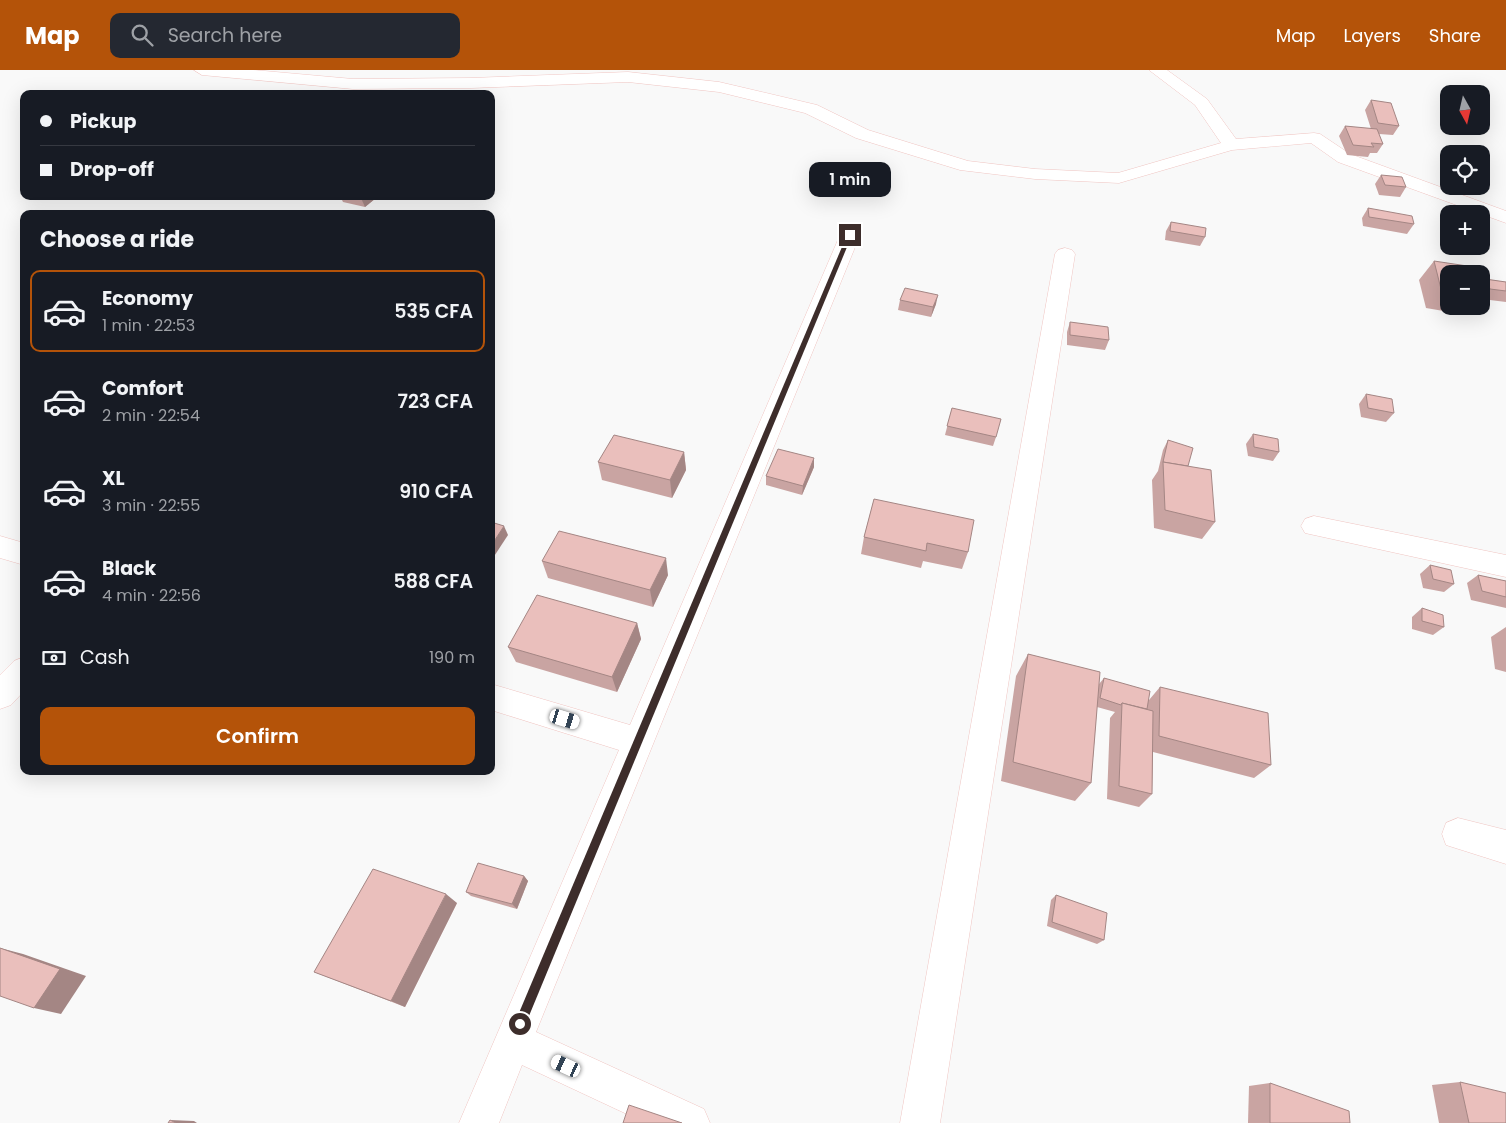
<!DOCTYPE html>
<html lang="en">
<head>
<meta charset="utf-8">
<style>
	:root { --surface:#171b24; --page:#242831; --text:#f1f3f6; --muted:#9ea1a6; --line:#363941; --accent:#b45309 }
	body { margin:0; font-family:Poppins,sans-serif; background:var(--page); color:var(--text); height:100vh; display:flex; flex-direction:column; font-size:19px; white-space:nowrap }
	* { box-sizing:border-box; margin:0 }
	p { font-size:16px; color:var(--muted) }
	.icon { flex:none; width:28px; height:28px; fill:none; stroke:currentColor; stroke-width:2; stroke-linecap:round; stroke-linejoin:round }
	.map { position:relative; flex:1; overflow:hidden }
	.side { position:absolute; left:20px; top:140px; width:475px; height:565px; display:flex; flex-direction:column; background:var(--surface); border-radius:10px; box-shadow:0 5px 20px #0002 }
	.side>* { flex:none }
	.hud { position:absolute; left:20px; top:20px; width:475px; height:110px; border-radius:10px; box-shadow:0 5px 20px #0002; display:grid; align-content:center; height:110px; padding:0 20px; background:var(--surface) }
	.needle { width:32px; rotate:172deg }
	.buttons { position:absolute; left:1440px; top:15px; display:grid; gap:10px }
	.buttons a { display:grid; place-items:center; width:50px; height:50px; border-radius:10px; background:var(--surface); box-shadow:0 5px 20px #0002; font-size:25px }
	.end { position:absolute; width:22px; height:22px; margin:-11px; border:6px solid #3d2d2b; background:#fff; box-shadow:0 0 0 2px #fff }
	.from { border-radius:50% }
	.bubble { position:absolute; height:35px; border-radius:10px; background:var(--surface); box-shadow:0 5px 20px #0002; font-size:16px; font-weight:600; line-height:35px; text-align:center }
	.car { position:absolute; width:15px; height:30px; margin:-15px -8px; border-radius:6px; box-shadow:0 0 4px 1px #0007; background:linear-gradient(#fff 24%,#345 0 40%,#fff 0 76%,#345 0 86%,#fff 0) }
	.hud b { display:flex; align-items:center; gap:18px; height:48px; font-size:19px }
	.hud b+b { border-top:1px solid var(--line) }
	.hud i { width:12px; height:12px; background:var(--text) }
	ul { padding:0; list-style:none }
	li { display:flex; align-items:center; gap:15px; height:82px; margin:0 10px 8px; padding:0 10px; border:2px solid transparent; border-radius:10px }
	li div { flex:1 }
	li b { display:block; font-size:19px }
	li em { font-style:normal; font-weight:600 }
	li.on { border-color:var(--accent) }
	li>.icon { width:45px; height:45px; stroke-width:1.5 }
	h2 { padding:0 20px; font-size:22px; line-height:60px }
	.pay { display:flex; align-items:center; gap:12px; height:55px; padding:0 20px; font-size:19px }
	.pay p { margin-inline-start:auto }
	.button { display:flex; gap:10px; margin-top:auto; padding:10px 20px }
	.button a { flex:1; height:58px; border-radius:10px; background:var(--accent); color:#fff; font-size:20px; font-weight:600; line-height:58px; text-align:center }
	header { display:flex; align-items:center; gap:30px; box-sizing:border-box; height:70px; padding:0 25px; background:var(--accent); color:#fff }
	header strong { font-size:24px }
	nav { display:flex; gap:28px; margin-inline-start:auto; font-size:18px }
	.search { width:350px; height:45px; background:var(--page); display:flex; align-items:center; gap:12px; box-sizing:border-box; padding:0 18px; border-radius:10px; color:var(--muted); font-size:19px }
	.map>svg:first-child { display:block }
</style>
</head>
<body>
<header>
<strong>Map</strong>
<div class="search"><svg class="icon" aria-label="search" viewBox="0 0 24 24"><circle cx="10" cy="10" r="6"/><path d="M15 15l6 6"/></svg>Search here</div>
<nav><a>Map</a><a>Layers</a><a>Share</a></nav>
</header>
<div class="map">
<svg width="1506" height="1053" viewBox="0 0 1506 1053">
	<rect width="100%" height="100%" fill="#f9f9f9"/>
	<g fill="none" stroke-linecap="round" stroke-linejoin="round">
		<g stroke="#f0c5c2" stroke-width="1">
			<g id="minor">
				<polygon points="194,0 253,0 353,9 471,8 628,2 719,12 817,35 868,60 968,91 1035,99 1118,103 1221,73 1195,35 1149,0 1167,0 1207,29 1236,69 1314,63 1320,64 1350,84 1506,141 1506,153 1338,92 1311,73 1232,80 1119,113 1035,109 960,100 856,68 805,43 719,22 628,12 471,18 353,19 202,5"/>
				<polygon points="850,159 857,161 860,165 536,962 704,1039 710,1053 646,1053 522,995 499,1053 459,1053 619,680 491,640 491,614 630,655 840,165 843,161"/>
				<polygon points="1065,178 1072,180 1075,184 940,1053 900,1053 1055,184 1058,180"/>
				<polygon points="1314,446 1506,485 1506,507 1305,463 1301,456 1305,449"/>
				<polygon points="0,466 24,473 24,495 0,488"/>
				<polygon points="24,587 24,621 11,635 0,639 0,605 14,591"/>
				<polygon points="1458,748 1506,760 1506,794 1446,775 1442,764 1446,753"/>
			</g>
		</g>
		<use href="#minor" fill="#fff" fill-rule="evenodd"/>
	</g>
	<g fill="#c9a4a2">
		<polygon points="1371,30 1399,56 1393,65 1379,64 1383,74 1377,83 1370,83 1368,87 1347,85 1339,66 1345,56 1371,59 1365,40"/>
		<polygon points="1381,105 1406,117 1400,127 1379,125 1375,114"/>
		<polygon points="340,126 375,126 376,128 365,137 343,132"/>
		<polygon points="1368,138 1414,154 1407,164 1363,156 1362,148"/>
		<polygon points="1171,152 1205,167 1200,176 1165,170 1166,161"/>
		<polygon points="1434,191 1449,204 1449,236 1474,236 1467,245 1426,238 1419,210"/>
		<polygon points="1485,209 1506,212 1506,232 1482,229 1481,214"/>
		<polygon points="900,230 936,234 931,247 898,240"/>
		<polygon points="1070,252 1109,270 1105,280 1067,275 1067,262"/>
		<polygon points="1366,324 1394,343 1386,352 1361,347 1359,334"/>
		<polygon points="952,338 996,367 993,376 945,365"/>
		<polygon points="1253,364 1279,382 1273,391 1248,386 1246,374"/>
		<polygon points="1168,370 1188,396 1215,452 1202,469 1154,458 1152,410 1158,401 1163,380"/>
		<polygon points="684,382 686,400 672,428 602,410 598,392"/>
		<polygon points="814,388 814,397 802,425 766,415 766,406"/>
		<polygon points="874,429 968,482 962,499 923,491 921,498 861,484 864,467"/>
		<polygon points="542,491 668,505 653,537 548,508"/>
		<polygon points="1430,495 1454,514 1444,522 1423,518 1420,504"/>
		<polygon points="1478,505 1506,511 1506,538 1471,530 1467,513"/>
		<polygon points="1422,538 1444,557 1433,565 1412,559 1412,547"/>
		<polygon points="637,553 641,569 617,622 516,592 508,577"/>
		<polygon points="1506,557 1506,602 1495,599 1491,567"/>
		<polygon points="1028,584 1099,614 1104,608 1149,630 1160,617 1271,695 1254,708 1153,682 1152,724 1139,737 1107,729 1110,648 1115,642 1097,637 1091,713 1075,731 1001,711 1016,606"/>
		<polygon points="524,806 528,811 517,839 471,826 466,822"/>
		<polygon points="1056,825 1104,870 1097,874 1047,856 1051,830"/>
		<polygon points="457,833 405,937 314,902"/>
		<polygon points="1460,1012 1506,1053 1439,1053 1432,1015"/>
		<polygon points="1270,1013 1350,1053 1248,1053 1249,1016"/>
	</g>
	<g fill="#a48684">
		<polygon points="363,126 375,126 376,128 365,137 361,128"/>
		<polygon points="938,225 936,234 931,247 933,237"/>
		<polygon points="684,382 686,400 672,428 670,410"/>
		<polygon points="814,388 814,397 802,425 803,416"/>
		<polygon points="504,456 508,465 491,491 491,476"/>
		<polygon points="666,488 668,505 653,537 650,520"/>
		<polygon points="637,553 641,569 617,622 612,607"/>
		<polygon points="524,806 528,811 517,839 512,834"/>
		<polygon points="446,824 457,833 405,937 391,931"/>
		<polygon points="0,878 23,884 86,906 61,944 34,938"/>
		<polygon points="170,1050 194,1051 197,1053 176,1053"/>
	</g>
	<g fill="#eabfbc" stroke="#a48684">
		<polygon points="1371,30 1391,33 1399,56 1378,53"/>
		<polygon points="1345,56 1377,59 1383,74 1371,73 1374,77 1353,75"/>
		<polygon points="1381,105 1402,107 1406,117 1385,115"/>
		<polygon points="1368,138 1412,146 1414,154 1369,147"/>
		<polygon points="1171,152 1206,158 1205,167 1170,161"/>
		<polygon points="1434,191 1474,197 1476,204 1449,204 1449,220 1441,219"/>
		<polygon points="1485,209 1506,212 1506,221 1490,219"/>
		<polygon points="905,218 938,225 933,237 900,230"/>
		<polygon points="1070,252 1108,257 1109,270 1070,265"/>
		<polygon points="1366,324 1392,329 1394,343 1368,338"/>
		<polygon points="952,338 1001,349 996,367 947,356"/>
		<polygon points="1253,364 1278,369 1279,382 1254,377"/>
		<polygon points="614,365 684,382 670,410 598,392"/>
		<polygon points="1168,370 1193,378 1188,396 1163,392"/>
		<polygon points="778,379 814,388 803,416 766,406"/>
		<polygon points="1163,392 1211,400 1215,452 1165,440"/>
		<polygon points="874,429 974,450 968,482 927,473 926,481 864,467"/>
		<polygon points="491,452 504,456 491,476"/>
		<polygon points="559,461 666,488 650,520 542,491"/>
		<polygon points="1430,495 1451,500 1454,514 1433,509"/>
		<polygon points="1478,505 1506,511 1506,527 1482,521"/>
		<polygon points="537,525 637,553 612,607 508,577"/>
		<polygon points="1422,538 1443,545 1444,557 1422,551"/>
		<polygon points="1028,584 1100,602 1091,713 1013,692"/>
		<polygon points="1104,608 1150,621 1147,639 1122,633 1121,635 1100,628"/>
		<polygon points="1160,617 1268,643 1271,695 1159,666"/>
		<polygon points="1122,633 1153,641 1152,724 1119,716"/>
		<polygon points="478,793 524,806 512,834 466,822"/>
		<polygon points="373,799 446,824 391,931 314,902"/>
		<polygon points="1056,825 1107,843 1104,870 1052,852"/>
		<polygon points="0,878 60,899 34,938 0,926"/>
		<polygon points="1460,1012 1506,1023 1506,1053 1469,1053"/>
		<polygon points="1270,1013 1349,1041 1350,1053 1270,1053"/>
		<polygon points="629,1035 682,1053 623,1053"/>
		<polygon points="170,1050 176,1053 168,1053"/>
	</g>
	<polygon fill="#3d2d2b" points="850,163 852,165 524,958 516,958 516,950 847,165"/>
</svg>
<div class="buttons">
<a><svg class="needle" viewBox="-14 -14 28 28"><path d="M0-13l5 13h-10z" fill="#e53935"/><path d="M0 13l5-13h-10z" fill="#9ea1a6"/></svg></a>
<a><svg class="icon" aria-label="locate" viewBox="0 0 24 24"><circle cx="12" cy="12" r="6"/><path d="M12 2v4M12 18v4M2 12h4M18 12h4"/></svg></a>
<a>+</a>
<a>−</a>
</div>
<i class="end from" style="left:520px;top:954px"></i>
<i class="end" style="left:850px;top:165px"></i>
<div class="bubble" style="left:809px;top:92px;width:82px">1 min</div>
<i class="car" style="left:565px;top:649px;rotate:107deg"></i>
<i class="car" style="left:566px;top:996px;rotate:295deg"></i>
<div class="hud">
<b><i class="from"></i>Pickup</b>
<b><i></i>Drop-off</b>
</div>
<section class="side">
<h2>Choose a ride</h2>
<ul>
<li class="on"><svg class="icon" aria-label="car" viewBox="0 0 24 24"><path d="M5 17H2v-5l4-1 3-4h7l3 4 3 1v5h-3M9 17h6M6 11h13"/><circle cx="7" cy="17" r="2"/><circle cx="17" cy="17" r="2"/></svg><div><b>Economy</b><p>1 min · 22:53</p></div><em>535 CFA</em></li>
<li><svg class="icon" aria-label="car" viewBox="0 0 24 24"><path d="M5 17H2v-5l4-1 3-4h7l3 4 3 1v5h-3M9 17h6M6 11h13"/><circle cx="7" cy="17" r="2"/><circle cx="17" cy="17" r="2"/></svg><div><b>Comfort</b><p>2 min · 22:54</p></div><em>723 CFA</em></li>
<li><svg class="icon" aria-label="car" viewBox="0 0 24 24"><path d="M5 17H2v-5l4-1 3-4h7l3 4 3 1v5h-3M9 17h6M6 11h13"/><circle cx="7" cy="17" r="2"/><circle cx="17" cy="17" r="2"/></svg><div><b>XL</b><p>3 min · 22:55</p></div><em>910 CFA</em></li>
<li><svg class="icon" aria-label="car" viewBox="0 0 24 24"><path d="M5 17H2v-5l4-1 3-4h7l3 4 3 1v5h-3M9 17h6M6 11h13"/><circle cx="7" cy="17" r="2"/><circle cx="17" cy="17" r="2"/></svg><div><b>Black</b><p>4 min · 22:56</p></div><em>588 CFA</em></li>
</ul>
<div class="pay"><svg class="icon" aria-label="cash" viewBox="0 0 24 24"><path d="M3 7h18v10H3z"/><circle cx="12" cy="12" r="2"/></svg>Cash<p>190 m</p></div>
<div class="button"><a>Confirm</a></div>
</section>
</div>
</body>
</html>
